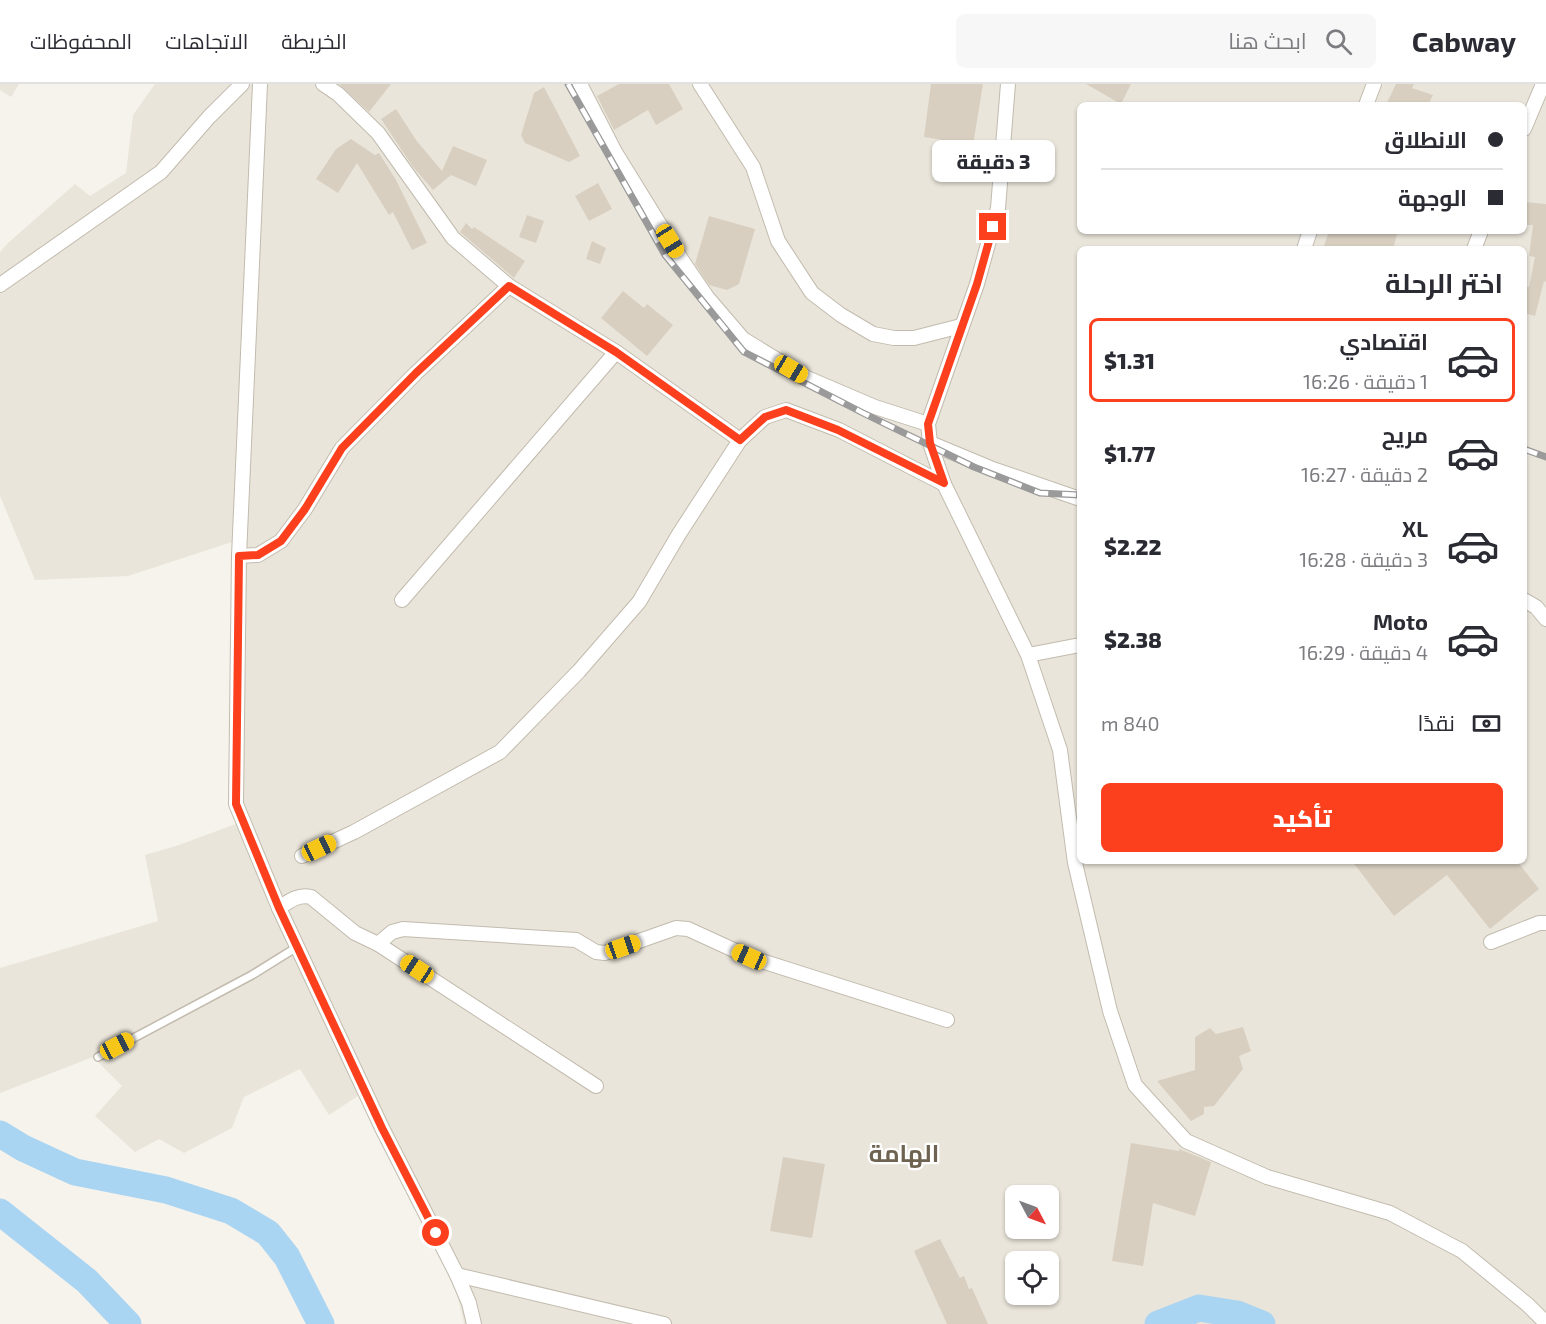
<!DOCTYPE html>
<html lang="ar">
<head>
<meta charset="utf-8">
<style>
	:root { --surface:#fff; --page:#f7f7f7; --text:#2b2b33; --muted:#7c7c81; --line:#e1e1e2; --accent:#fc3f1d }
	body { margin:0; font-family:"Exo 2",Cairo,sans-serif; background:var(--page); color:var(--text); direction:rtl; height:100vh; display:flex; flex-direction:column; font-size:22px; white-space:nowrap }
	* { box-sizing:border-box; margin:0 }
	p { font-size:20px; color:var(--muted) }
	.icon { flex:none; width:33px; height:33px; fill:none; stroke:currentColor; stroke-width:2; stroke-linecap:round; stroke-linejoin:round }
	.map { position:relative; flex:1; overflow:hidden; direction:ltr }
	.side { position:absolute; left:1077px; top:162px; width:450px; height:618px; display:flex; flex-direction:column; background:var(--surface); border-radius:9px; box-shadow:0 2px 4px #0004; direction:rtl }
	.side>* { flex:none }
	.top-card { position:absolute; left:1077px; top:18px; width:450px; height:132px; border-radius:9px; box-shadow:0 2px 4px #0004; direction:rtl; display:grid; align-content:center; height:132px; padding:0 24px; background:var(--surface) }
	.needle { width:39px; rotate:131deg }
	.buttons { position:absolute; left:1005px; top:1101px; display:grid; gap:12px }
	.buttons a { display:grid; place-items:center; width:54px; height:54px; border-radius:9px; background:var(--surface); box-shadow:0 2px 4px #0004; font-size:30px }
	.end { position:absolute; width:27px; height:27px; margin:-14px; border:8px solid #fc3f1d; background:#fff; box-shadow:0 0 0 3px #fff }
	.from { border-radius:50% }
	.bubble { position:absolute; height:42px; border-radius:9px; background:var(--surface); box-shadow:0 2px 4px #0004; font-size:20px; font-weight:800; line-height:42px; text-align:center; direction:rtl }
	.car { position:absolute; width:18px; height:36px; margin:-18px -9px; border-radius:8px; box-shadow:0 0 4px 2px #0007; background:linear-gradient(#f5c518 24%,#345 0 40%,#f5c518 0 76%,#345 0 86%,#f5c518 0) }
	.top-card b { display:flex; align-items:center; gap:21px; height:57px; font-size:22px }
	.top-card b+b { border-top:2px solid var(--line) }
	.top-card i { width:15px; height:15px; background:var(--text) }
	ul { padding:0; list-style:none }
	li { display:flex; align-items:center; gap:18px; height:84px; margin:0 12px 9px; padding:0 12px; border:3px solid transparent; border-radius:9px }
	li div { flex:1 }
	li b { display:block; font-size:22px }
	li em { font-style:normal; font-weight:800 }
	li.current { border-color:var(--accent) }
	li>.icon { width:54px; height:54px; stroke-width:1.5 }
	h2 { padding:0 24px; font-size:27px; line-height:72px }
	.pay { display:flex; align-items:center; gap:15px; height:66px; padding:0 24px; font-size:22px }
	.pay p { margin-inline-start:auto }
	.button { display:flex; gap:12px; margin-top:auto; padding:12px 24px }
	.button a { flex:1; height:69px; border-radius:9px; background:var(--accent); color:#fff; font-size:24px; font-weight:800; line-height:69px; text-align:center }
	header { display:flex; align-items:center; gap:36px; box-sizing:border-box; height:84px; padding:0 30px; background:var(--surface); border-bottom:2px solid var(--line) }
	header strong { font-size:28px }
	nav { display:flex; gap:33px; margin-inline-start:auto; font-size:21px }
	.search { width:420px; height:54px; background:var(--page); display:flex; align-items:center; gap:15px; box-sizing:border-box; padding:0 21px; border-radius:9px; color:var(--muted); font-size:22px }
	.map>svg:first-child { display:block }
</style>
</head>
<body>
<header>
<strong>Cabway</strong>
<div class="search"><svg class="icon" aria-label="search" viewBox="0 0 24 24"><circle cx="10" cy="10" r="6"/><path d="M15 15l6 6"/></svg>ابحث هنا</div>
<nav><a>الخريطة</a><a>الاتجاهات</a><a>المحفوظات</a></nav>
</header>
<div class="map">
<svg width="1546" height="1240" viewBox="0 0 1546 1240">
	<rect width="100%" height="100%" fill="#f6f3ec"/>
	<g fill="#eae5da" fill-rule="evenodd">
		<polygon points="0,0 19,0 11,13 0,6"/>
		<path d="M155,0H1546V1240H464L455,1201L367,1006L329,1031L300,985L244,1013L232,1044L184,1069L159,1055L135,1068L95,1032L122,1002L93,973L0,1009V884L158,837L145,771L179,761L241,738L246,565L238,456L128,492L35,496L0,412V168L8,159L75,100L90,112L126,89L133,31ZM1080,21H1524V147H1080ZM1080,165H1524V777H1080ZM1016,1112H1048V1144H1016ZM1016,1178H1048V1210H1016Z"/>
	</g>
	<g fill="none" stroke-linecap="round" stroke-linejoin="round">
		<g stroke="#a9d4f2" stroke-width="27">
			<polyline points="0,1050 23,1064 75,1088 166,1106 231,1127 268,1149 287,1173 321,1240"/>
			<polyline points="0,1128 87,1197 128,1240"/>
			<polyline points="1158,1240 1199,1224 1237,1230 1262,1240"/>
		</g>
	</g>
	<g fill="#d8cfc1">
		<polygon points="339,0 391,0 369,28"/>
		<polygon points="619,0 669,0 683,25 656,41 648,26 614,46 597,12"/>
		<polygon points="931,0 983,0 973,61 924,53"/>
		<polygon points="1086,0 1131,0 1121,20"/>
		<polygon points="1396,0 1414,0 1412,4 1433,11 1428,21 1386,21"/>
		<polygon points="544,3 580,72 569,78 525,59 521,51 534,9"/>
		<polygon points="396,25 416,56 442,87 453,62 487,76 476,102 451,91 433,106 413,83 381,35"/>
		<polygon points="351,55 375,71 379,69 396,96 427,159 412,166 393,128 389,131 357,79 338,109 316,95 336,65"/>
		<polygon points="598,99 612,125 589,137 575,112"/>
		<polygon points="1524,118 1546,120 1546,198 1544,197 1535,232 1524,229 1524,202 1529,203 1535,173 1529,172 1533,141 1524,141"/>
		<polygon points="527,131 544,137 536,159 519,153"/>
		<polygon points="709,132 755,145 739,200 727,206 709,201 695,180"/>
		<polygon points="466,139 472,145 474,143 525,177 514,194 460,148"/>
		<polygon points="1329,147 1398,147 1393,165 1323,165"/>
		<polygon points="592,157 606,164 600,180 586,175"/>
		<polygon points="623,207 644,224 647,220 673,241 647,272 601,234"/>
		<polygon points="1352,777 1517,777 1539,805 1490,845 1447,791 1394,832"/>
		<polygon points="1243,943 1251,967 1239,972 1243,985 1214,1022 1204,1023 1204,1030 1191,1037 1157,997 1195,986 1195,953 1210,944 1216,950"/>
		<polygon points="1131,1059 1179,1067 1179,1065 1211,1078 1195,1132 1153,1119 1143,1182 1112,1177"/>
		<polygon points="783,1073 825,1080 812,1154 770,1147"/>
		<polygon points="940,1155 960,1194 964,1192 969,1205 972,1204 988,1240 947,1240 914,1167"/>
	</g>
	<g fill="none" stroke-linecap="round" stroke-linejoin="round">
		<g stroke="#c2bbae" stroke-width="10">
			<polyline id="service" points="98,973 252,891 297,863"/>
		</g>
		<g stroke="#c2bbae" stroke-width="16">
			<g id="minor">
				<polyline points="260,0 239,472 236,720 279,824 382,1044 457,1191 469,1219 474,1240"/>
				<polyline points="323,0 338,10 378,49 453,154 509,202 616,268 740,356"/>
				<polyline points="580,0 615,68 681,175 707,213 743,255 807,294 875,323 928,340"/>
				<polyline points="700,0 753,83 778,157 812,209 841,231 873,250 894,254 914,254 961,242"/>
				<polyline points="1366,21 1374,0"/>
				<polyline points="1524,45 1543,0"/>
				<polyline points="1304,165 1310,147"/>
				<polyline points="1474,165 1481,147"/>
				<polyline points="0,201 161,88 209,33 242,0"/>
				<polyline points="930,359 990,384 1080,415"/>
				<polyline points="944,400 930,359 928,340 977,200 998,124 1008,0"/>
				<polyline points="239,472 258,471 281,457 305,425 342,364 416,289 509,202"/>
				<polyline points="402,516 616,268"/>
				<polyline points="1524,516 1536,523 1546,535"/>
				<polyline points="1028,571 1080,561"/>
				<polyline points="302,772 354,748 500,668 579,587 639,518 679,450 740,356 765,333 786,326 839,346 944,400 1028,571 1060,666 1075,779 1110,927 1135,1001 1186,1057 1267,1093 1390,1129 1462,1167 1528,1221 1546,1239"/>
				<path d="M279,824C289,817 298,810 311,813L355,849L378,860L596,1002"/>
				<polyline points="1491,858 1539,839 1546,839"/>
				<polyline points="378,860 392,848 403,845 576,856 596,868 605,869 676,844 688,845 749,873 947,936"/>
				<polyline points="457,1191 664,1240"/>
			</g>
		</g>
		<use href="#service" stroke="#fff" stroke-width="7"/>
		<use href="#minor" stroke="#fff" stroke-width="14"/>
		<g stroke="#9a9a9a" stroke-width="7">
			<g id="rail">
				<polyline points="568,0 665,171 744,268 863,329 974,383 1040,409 1080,411"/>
				<polyline points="1524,365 1546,373"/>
			</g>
		</g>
		<use href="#rail" stroke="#fff" stroke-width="4.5" stroke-dasharray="14" stroke-linecap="butt"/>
	</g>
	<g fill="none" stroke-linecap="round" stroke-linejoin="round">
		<polyline stroke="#fc3f1d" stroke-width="8" points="436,1149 382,1044 279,824 236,720 239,472 258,471 281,457 305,425 342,364 416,289 509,202 616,268 740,356 765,333 786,326 838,346 944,399 930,359 928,340 977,200 993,143"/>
	</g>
	<g text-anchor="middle" stroke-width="4.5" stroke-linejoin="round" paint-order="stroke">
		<g font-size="24" font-weight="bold" fill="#6e6250" stroke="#fff">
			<text x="904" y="1078">الهامة</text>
		</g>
	</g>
</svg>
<div class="buttons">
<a><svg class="needle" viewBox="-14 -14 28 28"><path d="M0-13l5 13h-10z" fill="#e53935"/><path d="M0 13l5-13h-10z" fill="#7c7c81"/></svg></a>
<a><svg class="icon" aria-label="locate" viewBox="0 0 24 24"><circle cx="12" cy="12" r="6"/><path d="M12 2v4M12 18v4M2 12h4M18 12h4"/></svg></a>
</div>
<i class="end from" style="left:436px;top:1149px"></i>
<i class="end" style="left:993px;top:143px"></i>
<div class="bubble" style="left:932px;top:56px;width:123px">3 دقيقة</div>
<i class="car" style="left:670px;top:157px;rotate:148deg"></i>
<i class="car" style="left:791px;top:285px;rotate:121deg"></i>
<i class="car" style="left:319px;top:764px;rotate:65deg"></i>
<i class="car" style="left:623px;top:863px;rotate:71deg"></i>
<i class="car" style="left:749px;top:873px;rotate:294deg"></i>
<i class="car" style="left:417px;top:885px;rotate:303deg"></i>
<i class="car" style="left:117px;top:962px;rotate:62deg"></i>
<div class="top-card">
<b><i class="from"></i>الانطلاق</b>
<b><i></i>الوجهة</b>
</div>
<section class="side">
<h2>اختر الرحلة</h2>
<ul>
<li class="current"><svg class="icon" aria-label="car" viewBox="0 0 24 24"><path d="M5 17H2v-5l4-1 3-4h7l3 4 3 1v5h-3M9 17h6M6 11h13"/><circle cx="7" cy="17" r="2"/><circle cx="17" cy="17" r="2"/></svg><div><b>اقتصادي</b><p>1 دقيقة · 16:26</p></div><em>$1.31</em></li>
<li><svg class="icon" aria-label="car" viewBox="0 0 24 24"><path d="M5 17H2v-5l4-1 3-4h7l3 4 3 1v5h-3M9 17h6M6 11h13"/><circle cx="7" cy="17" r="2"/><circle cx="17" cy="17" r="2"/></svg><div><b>مريح</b><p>2 دقيقة · 16:27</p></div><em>$1.77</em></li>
<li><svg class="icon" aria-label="car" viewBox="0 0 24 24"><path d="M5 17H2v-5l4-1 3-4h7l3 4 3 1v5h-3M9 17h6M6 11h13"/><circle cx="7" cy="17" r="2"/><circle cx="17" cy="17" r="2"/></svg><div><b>XL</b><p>3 دقيقة · 16:28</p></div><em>$2.22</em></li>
<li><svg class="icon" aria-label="car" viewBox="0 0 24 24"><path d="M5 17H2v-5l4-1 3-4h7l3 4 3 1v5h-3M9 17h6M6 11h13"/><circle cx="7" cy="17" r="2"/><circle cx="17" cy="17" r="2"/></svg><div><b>Moto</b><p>4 دقيقة · 16:29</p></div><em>$2.38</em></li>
</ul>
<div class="pay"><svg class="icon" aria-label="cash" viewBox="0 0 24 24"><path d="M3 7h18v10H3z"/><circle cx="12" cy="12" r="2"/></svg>نقدًا<p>840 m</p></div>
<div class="button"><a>تأكيد</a></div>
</section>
</div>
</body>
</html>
